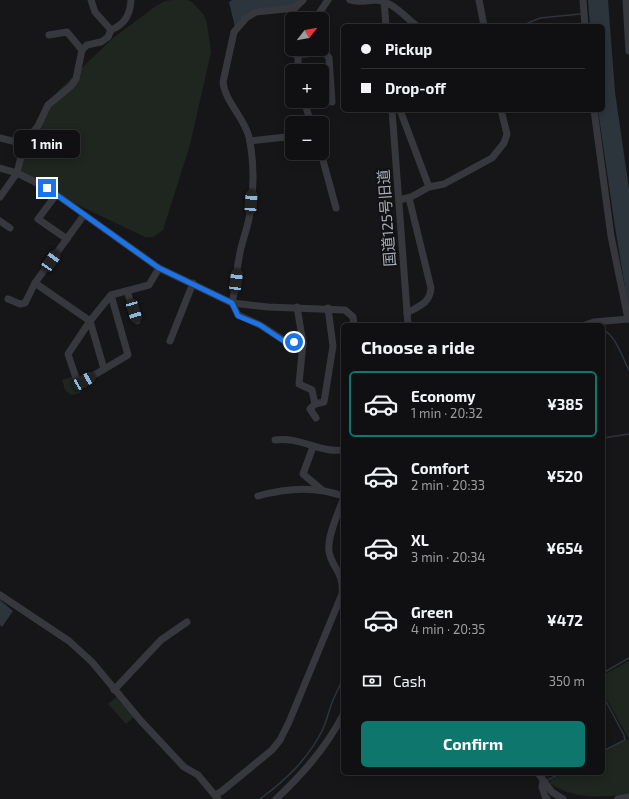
<!DOCTYPE html>
<html lang="en">
<head>
<meta charset="utf-8">
<style>
	:root { --surface:#101012; --page:#1e1e20; --text:#f1f3f6; --muted:#9c9d9f; --line:#303032; --accent:#0f766e }
	body { margin:0; font-family:"Exo 2","Noto Sans JP",sans-serif; background:var(--page); color:var(--text); height:100vh; display:flex; flex-direction:column; font-size:15px; white-space:nowrap }
	* { box-sizing:border-box; margin:0 }
	p { font-size:13px; color:var(--muted) }
	.icon { flex:none; width:22px; height:22px; fill:none; stroke:currentColor; stroke-width:2; stroke-linecap:round; stroke-linejoin:round }
	.map { position:relative; flex:1; overflow:hidden }
	.side { position:absolute; left:341px; top:323px; width:264px; height:452px; display:flex; flex-direction:column; background:var(--surface); border-radius:6px; box-shadow:0 2px 10px #0003,0 0 0 1px var(--line) }
	.side>* { flex:none }
	.banner { position:absolute; left:341px; top:24px; width:264px; height:88px; border-radius:6px; box-shadow:0 2px 10px #0003,0 0 0 1px var(--line); display:grid; align-content:center; height:88px; padding:0 20px; background:var(--surface) }
	.needle { width:26px; rotate:59deg }
	.fabs { position:absolute; left:285px; top:12px; display:grid; gap:8px }
	.fabs a { display:grid; place-items:center; width:44px; height:44px; border-radius:6px; background:var(--surface); box-shadow:0 2px 10px #0003,0 0 0 1px var(--line); font-size:20px }
	.end { position:absolute; width:18px; height:18px; margin:-9px; border:5px solid #1a73e8; background:#fff; box-shadow:0 0 0 2px #fff }
	.from { border-radius:50% }
	.bubble { position:absolute; height:28px; border-radius:6px; background:var(--surface); box-shadow:0 2px 10px #0003,0 0 0 1px var(--line); font-size:13px; font-weight:700; line-height:28px; text-align:center }
	.car { position:absolute; width:12px; height:24px; margin:-12px -6px; border-radius:5px; box-shadow:0 0 3px 1px #0007; background:linear-gradient(#222 24%,#8ab4d8 0 40%,#222 0 76%,#8ab4d8 0 86%,#222 0) }
	.banner b { display:flex; align-items:center; gap:14px; height:38px; font-size:15px }
	.banner b+b { border-top:1px solid var(--line) }
	.banner i { width:10px; height:10px; background:var(--text) }
	ul { padding:0; list-style:none }
	li { display:flex; align-items:center; gap:12px; height:66px; margin:0 8px 6px; padding:0 12px; border:2px solid transparent; border-radius:6px }
	li div { flex:1 }
	li b { display:block; font-size:15px }
	li em { font-style:normal; font-weight:700 }
	li.current { border-color:var(--accent) }
	li>.icon { width:36px; height:36px; stroke-width:1.5 }
	h2 { padding:0 20px; font-size:18px; line-height:48px }
	.pay { display:flex; align-items:center; gap:10px; height:44px; padding:0 20px; font-size:15px }
	.pay p { margin-inline-start:auto }
	.action { display:flex; gap:8px; margin-top:auto; padding:8px 20px }
	.action a { flex:1; height:46px; border-radius:6px; background:var(--accent); color:#fff; font-size:16px; font-weight:700; line-height:46px; text-align:center }
	.map>svg:first-child { display:block }
</style>
</head>
<body>
<div class="map">
<svg width="629" height="799" viewBox="0 0 629 799">
	<rect width="100%" height="100%" fill="#161618"/>
	<g fill="#1e261f">
		<polygon points="173,0 187,0 192,2 204,15 207,23 211,52 190,145 163,230 153,237 145,237 30,182 23,175 21,170 27,139 37,121 59,90 113,38 156,6 165,1"/>
		<polygon points="72,377 76,386 78,385 81,393 71,395 65,390 62,380"/>
		<path d="M629,661V794C601,798 571,799 550,783L551,780L563,773H603V752L629,739L603,693V675Z"/>
		<polygon points="116,697 134,717 126,724 108,704"/>
	</g>
	<g fill="#2c353c">
		<polygon points="232,0 301,0 295,6 256,11 235,27 229,2"/>
		<polygon points="588,0 608,0 615,92 629,189 629,311 615,227 598,110 603,110 603,26 590,26"/>
		<polygon points="0,600 13,611 2,627 0,625"/>
	</g>
	<g fill="none" stroke-linecap="round" stroke-linejoin="round">
		<g stroke="#2c353c" stroke-width="1.5">
			<polyline points="521,26 540,18 580,14"/>
			<path d="M603,330C615,334 623,359 629,370"/>
			<polyline points="603,438 629,434"/>
			<polyline points="603,673 629,658"/>
			<polyline points="603,696 624,735 625,740 603,751"/>
			<polyline points="548,780 561,773"/>
			<polyline points="549,796 550,799"/>
			<path d="M260,799C286,780 308,759 323,729C327,720 329,710 333,700C336,693 340,686 343,678"/>
		</g>
		<g stroke="#37383d" stroke-width="7">
			<path d="M350,0C359,3 368,0 378,0C394,3 404,16 417,26"/>
			<polyline points="384,0 386,26"/>
			<polyline points="479,0 484,26"/>
			<polyline points="583,0 585,26"/>
			<polyline points="626,0 629,51"/>
			<polyline points="315,19 328,0"/>
			<path d="M111,30C125,24 130,15 131,0"/>
			<polyline points="49,35 67,32 82,50"/>
			<polyline points="298,49 298,71"/>
			<polyline points="296,55 325,52 329,58 332,102"/>
			<polyline points="304,101 311,123"/>
			<polyline points="392,110 408,325"/>
			<polyline points="400,110 429,187"/>
			<polyline points="594,110 611,236 628,319"/>
			<polyline points="0,138 24,144"/>
			<polyline points="250,141 286,137 292,150"/>
			<polyline points="321,153 336,208"/>
			<polyline points="0,168 17,173 47,188 159,268 232,303 268,307 345,310 353,317 354,325"/>
			<polyline points="56,195 38,219 67,239"/>
			<polyline points="0,197 17,173 24,144 38,126 48,105 71,86 76,79 82,50 87,45 101,42 108,37 111,30 95,12 91,0"/>
			<polyline points="399,200 411,197 429,187 444,184 492,158 504,143 507,134 501,110"/>
			<polyline points="0,221 10,228"/>
			<polyline points="35,283 90,321 104,369"/>
			<polyline points="127,291 137,321"/>
			<polyline points="111,295 128,355 84,381 76,378 68,354 90,321 111,295 149,285 159,268"/>
			<polyline points="8,299 20,304 25,303 35,283 84,215"/>
			<polyline points="297,307 303,343 299,384 312,390 315,404 310,409 316,418"/>
			<path d="M407,313C419,306 430,303 431,288L409,198"/>
			<polyline points="585,325 594,322 629,319"/>
			<polyline points="170,341 193,283"/>
			<path d="M303,343L285,341L260,325L238,315L232,303C236,288 236,273 239,258C241,243 248,228 250,213C254,189 254,161 249,137C244,117 225,102 223,82L234,32L246,18L256,12L295,8L303,0"/>
			<polyline points="315,404 324,402 333,346 328,308"/>
			<path d="M275,440C299,436 319,453 343,450"/>
			<polyline points="313,447 303,474 322,490"/>
			<path d="M258,496C286,488 316,486 343,496"/>
			<polyline points="0,595 69,641 92,662 141,721 184,767 198,775 218,799"/>
			<polyline points="114,690 161,640 187,622"/>
			<polyline points="538,773 552,792 563,799"/>
			<polyline points="543,782 542,787 546,799"/>
			<path d="M215,795L222,791L272,750L280,740L289,722L342,594C344,571 331,567 329,551C327,537 338,513 343,500"/>
			<path d="M276,799C303,774 326,748 343,715"/>
			<polyline points="618,799 629,797"/>
		</g>
	</g>
	<g fill="none" stroke-linecap="round" stroke-linejoin="round">
		<polyline stroke="#1a73e8" stroke-width="5" points="47,188 159,268 232,303 238,316 260,325 285,342 294,342"/>
	</g>
	<g text-anchor="middle" stroke-width="4" stroke-linejoin="round" paint-order="stroke">
		<g font-size="15" fill="#a8adb8" stroke="#111113">
			<text transform="translate(387 218) rotate(-94)" y="5">国道125号旧道</text>
		</g>
	</g>
</svg>
<div class="fabs">
<a><svg class="needle" viewBox="-14 -14 28 28"><path d="M0-13l5 13h-10z" fill="#e53935"/><path d="M0 13l5-13h-10z" fill="#9c9d9f"/></svg></a>
<a>+</a>
<a>−</a>
</div>
<i class="end from" style="left:294px;top:342px"></i>
<i class="end" style="left:47px;top:188px"></i>
<div class="bubble" style="left:14px;top:130px;width:66px">1 min</div>
<i class="car" style="left:251px;top:202px;rotate:4deg"></i>
<i class="car" style="left:51px;top:261px;rotate:35deg"></i>
<i class="car" style="left:236px;top:281px;rotate:7deg"></i>
<i class="car" style="left:134px;top:311px;rotate:163deg"></i>
<i class="car" style="left:84px;top:381px;rotate:60deg"></i>
<div class="banner">
<b><i class="from"></i>Pickup</b>
<b><i></i>Drop-off</b>
</div>
<section class="side">
<h2>Choose a ride</h2>
<ul>
<li class="current"><svg class="icon" aria-label="car" viewBox="0 0 24 24"><path d="M5 17H2v-5l4-1 3-4h7l3 4 3 1v5h-3M9 17h6M6 11h13"/><circle cx="7" cy="17" r="2"/><circle cx="17" cy="17" r="2"/></svg><div><b>Economy</b><p>1 min · 20:32</p></div><em>¥385</em></li>
<li><svg class="icon" aria-label="car" viewBox="0 0 24 24"><path d="M5 17H2v-5l4-1 3-4h7l3 4 3 1v5h-3M9 17h6M6 11h13"/><circle cx="7" cy="17" r="2"/><circle cx="17" cy="17" r="2"/></svg><div><b>Comfort</b><p>2 min · 20:33</p></div><em>¥520</em></li>
<li><svg class="icon" aria-label="car" viewBox="0 0 24 24"><path d="M5 17H2v-5l4-1 3-4h7l3 4 3 1v5h-3M9 17h6M6 11h13"/><circle cx="7" cy="17" r="2"/><circle cx="17" cy="17" r="2"/></svg><div><b>XL</b><p>3 min · 20:34</p></div><em>¥654</em></li>
<li><svg class="icon" aria-label="car" viewBox="0 0 24 24"><path d="M5 17H2v-5l4-1 3-4h7l3 4 3 1v5h-3M9 17h6M6 11h13"/><circle cx="7" cy="17" r="2"/><circle cx="17" cy="17" r="2"/></svg><div><b>Green</b><p>4 min · 20:35</p></div><em>¥472</em></li>
</ul>
<div class="pay"><svg class="icon" aria-label="cash" viewBox="0 0 24 24"><path d="M3 7h18v10H3z"/><circle cx="12" cy="12" r="2"/></svg>Cash<p>350 m</p></div>
<div class="action"><a>Confirm</a></div>
</section>
</div>
</body>
</html>
